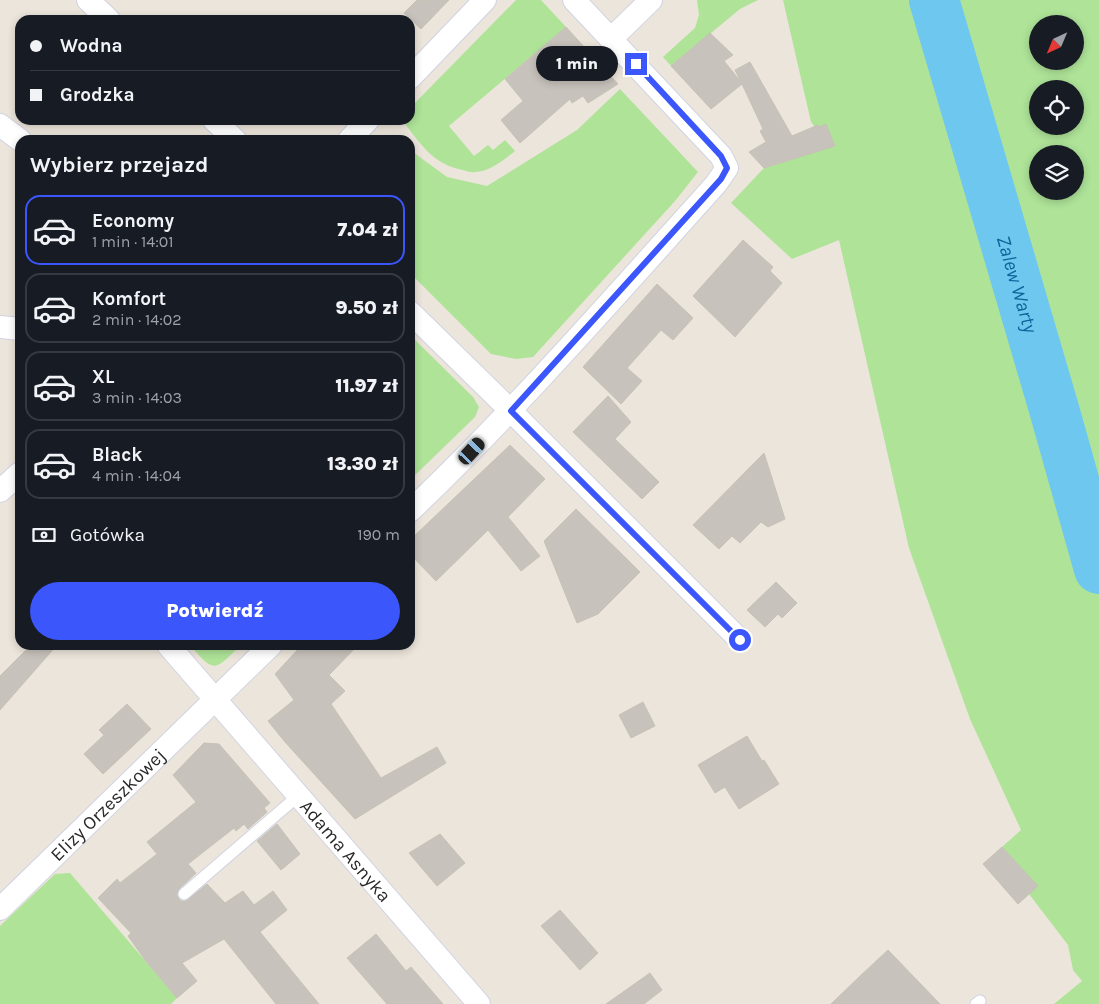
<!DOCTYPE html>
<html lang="pl">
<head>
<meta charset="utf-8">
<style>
	:root { --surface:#171b24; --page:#20242c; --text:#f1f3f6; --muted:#9ea1a6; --line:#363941; --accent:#3b56fa }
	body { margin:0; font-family:Karla,sans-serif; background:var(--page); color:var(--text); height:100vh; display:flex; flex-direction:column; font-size:19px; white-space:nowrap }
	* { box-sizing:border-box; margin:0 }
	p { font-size:16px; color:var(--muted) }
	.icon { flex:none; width:28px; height:28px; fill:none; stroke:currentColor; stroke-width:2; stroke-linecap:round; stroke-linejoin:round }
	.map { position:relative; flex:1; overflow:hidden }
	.details { position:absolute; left:15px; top:135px; width:400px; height:515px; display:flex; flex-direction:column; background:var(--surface); border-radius:15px; box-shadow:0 2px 8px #0003 }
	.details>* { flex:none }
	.guide { position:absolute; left:15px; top:15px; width:400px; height:110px; border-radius:15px; box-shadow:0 2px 8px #0003; display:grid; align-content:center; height:110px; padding:0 15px; background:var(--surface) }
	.needle { width:32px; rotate:224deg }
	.buttons { position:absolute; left:1029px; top:15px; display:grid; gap:10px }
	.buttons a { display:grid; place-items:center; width:55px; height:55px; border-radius:50%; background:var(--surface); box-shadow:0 2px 8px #0003; font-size:25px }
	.end { position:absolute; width:22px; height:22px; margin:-11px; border:6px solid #3b56fa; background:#fff; box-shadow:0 0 0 2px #fff }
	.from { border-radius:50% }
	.bubble { position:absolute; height:35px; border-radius:18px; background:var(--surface); box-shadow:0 2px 8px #0003; font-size:16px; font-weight:800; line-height:35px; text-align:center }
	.car { position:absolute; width:15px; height:30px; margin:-15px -8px; border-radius:6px; box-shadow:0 0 4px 1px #0007; background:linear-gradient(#222 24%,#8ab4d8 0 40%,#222 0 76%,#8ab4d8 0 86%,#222 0) }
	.guide b { display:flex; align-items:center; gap:18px; height:48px; font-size:19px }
	.guide b+b { border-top:1px solid var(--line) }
	.guide i { width:12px; height:12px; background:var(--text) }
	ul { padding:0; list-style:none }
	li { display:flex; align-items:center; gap:15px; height:70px; margin:0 10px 8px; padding:0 5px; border:2px solid var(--line); border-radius:15px }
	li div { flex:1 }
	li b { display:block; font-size:19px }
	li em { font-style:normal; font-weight:800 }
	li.current { border-color:var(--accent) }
	li>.icon { width:45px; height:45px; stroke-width:1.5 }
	h2 { padding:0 15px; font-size:22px; line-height:60px }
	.pay { display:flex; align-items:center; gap:12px; height:55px; padding:0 15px; font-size:19px }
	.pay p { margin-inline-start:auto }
	.action { display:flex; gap:10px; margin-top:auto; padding:10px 15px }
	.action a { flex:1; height:58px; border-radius:30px; background:var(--accent); color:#fff; font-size:20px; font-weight:800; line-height:58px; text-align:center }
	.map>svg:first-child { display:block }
</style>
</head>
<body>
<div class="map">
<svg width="1099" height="1004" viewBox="0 0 1099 1004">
	<rect width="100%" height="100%" fill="#ece5db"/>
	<g fill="#aee398" fill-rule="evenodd">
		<path d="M516,0H541L566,27L449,126L474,156L488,145L493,150L505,140L515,151C505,159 489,172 475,172C471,173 467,171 463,170C433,165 420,143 402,120H410V108Z"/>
		<polygon points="697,0 758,0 740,9 671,66 663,57 695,28 699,15"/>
		<path d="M783,0H1099V1004H1054L1082,981L1073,970L1068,945L1029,894L1037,886L1002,847L1021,830L970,719L909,548L839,240L792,259L731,203L764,168L793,159L825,145L818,125L815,127L811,122ZM1038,24H1075V61H1038ZM1038,89H1075V126H1038ZM1038,154H1075V191H1038Z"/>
		<polygon points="620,89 698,172 675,201 533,357 516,359 491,354 410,273 410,148 417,155 447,177 487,186 577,130"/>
		<polygon points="410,335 473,397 479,407 475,417 410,480"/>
		<path d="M190,645H241C215,670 215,675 190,645Z"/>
		<polygon points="70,873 177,998 171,1004 0,1004 0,926 55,874"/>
	</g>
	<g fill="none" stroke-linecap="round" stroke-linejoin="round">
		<path stroke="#6ec7ee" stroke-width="50" id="s1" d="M934,0L1054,409L1099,569"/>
	</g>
	<g fill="#c7c2bb" stroke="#c7c2b5">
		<polygon points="417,0 449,0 421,29 404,13"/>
		<polygon points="566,27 618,84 588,103 583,96 572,103 570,99 520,143 501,120 523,101 505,79"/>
		<polygon points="710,33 733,55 724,61 741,82 735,70 750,62 792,136 818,125 819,127 826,124 835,146 764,168 749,152 766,142 760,131 763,129 742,84 711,109 671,66"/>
		<polygon points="743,240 773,267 770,271 782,283 735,337 693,296"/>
		<polygon points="657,284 693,318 673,340 661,330 627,368 642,381 621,404 583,367"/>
		<polygon points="608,396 631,422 615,439 659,482 642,499 573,432"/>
		<polygon points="510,445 545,479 508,517 540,556 521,571 488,530 436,581 410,554 410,540"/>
		<polygon points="764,453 785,519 768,527 761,522 740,543 732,536 719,549 693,525"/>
		<polygon points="576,509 640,572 598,614 577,623 544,541"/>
		<polygon points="776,582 797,603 782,618 778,614 765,627 747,610"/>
		<polygon points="31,645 57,645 0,710 0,676"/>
		<polygon points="302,645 358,645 329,675 345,691 331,704 381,778 437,747 446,763 355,819 285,742 268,721 294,700 275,674"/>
		<polygon points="643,702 655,726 631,738 619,715"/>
		<polygon points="127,704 151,729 103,774 84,754 104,735 99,730"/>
		<polygon points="747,736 762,761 764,760 779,784 739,809 725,787 715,793 698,765"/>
		<polygon points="204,743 219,744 270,803 264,808 267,812 248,829 244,824 236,831 234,828 188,864 196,873 179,889 177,896 181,901 186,901 207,884 225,903 243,891 254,905 273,891 287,910 260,932 319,1004 276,1004 224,939 182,963 197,981 177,998 145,960 128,936 131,933 98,898 117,879 120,883 157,854 147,842 196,802 173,775"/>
		<polygon points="277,824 300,854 281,870 257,841"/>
		<polygon points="440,834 465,863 437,886 409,853"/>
		<polygon points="1002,847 1038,886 1018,904 983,864"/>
		<polygon points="560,910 598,953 580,970 541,926"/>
		<polygon points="376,934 406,971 411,967 443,1004 387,1004 347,958"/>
		<polygon points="888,950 940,1004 831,1004 858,978"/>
		<polygon points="650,973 662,990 644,1004 606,1004"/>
	</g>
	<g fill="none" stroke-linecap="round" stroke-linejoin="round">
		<g stroke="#d1d3e3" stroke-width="13">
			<g id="lane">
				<polyline points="184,894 298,796"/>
				<polyline points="976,1004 980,1001"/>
			</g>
		</g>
		<g stroke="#d1d3e3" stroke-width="24">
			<g id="street">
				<polyline points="88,0 109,20"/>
				<polyline points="612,38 651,0"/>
				<polyline points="410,78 485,0"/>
				<polyline points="214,120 235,140"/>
				<polyline points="0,125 20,140"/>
				<polyline points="349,140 368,120"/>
				<polyline points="410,312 511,411 740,640"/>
				<polyline points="0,327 20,329"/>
				<polyline points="0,491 20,473"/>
				<path d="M410,511C518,408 616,295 716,184L727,168L721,156L574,0"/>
				<path id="s2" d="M168,645L479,1004"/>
				<path id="s3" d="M0,909L271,645"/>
			</g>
		</g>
		<use href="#lane" stroke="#fff" stroke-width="11"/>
		<use href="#street" stroke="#fff" stroke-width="22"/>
	</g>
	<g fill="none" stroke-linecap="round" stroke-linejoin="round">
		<polyline stroke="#3b56fa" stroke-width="6" points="636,64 721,156 727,168 721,179 511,411 740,640"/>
	</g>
	<g text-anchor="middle" stroke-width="5" stroke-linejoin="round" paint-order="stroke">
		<g font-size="19" fill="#2a2a2a" stroke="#fff">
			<text dy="7" stroke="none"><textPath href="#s3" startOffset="150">Elizy Orzeszkowej</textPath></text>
			<text dy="7" stroke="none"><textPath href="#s2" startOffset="272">Adama Asnyka</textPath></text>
		</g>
		<g font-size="20" font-style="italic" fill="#0d649a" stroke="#fff">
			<text dy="7" stroke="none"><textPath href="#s1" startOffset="296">Zalew Warty</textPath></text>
		</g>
	</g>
</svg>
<div class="buttons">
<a><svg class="needle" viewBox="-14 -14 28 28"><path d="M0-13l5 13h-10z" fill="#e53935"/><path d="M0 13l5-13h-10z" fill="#9ea1a6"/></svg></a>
<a><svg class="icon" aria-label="locate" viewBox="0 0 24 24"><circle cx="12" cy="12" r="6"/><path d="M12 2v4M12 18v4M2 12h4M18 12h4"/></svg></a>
<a><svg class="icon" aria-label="layers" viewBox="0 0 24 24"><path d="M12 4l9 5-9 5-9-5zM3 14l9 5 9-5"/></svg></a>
</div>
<i class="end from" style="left:740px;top:640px"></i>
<i class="end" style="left:636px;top:64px"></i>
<div class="bubble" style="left:536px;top:46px;width:82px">1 min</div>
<i class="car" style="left:472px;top:451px;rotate:43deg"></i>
<div class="guide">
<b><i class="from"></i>Wodna</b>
<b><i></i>Grodzka</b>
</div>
<section class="details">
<h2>Wybierz przejazd</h2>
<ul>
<li class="current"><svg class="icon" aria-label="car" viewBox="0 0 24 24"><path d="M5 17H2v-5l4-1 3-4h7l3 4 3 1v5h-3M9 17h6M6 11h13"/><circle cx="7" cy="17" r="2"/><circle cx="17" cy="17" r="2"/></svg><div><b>Economy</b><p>1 min · 14:01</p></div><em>7.04 zł</em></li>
<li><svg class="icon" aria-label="car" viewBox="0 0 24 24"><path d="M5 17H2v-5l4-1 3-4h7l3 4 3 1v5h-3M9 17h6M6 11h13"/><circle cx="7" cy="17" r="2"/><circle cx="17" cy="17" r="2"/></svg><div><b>Komfort</b><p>2 min · 14:02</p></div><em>9.50 zł</em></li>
<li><svg class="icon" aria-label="car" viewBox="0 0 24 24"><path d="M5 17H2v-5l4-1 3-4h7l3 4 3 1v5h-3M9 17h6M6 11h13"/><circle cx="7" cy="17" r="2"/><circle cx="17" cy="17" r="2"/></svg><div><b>XL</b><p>3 min · 14:03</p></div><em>11.97 zł</em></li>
<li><svg class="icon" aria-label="car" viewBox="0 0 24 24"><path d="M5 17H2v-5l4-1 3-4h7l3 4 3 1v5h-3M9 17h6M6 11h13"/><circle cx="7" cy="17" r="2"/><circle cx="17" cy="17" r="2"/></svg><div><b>Black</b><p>4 min · 14:04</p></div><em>13.30 zł</em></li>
</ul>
<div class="pay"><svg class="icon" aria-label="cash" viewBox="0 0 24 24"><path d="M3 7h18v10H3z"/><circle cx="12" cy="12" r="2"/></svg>Gotówka<p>190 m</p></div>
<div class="action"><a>Potwierdź</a></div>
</section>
</div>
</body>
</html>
